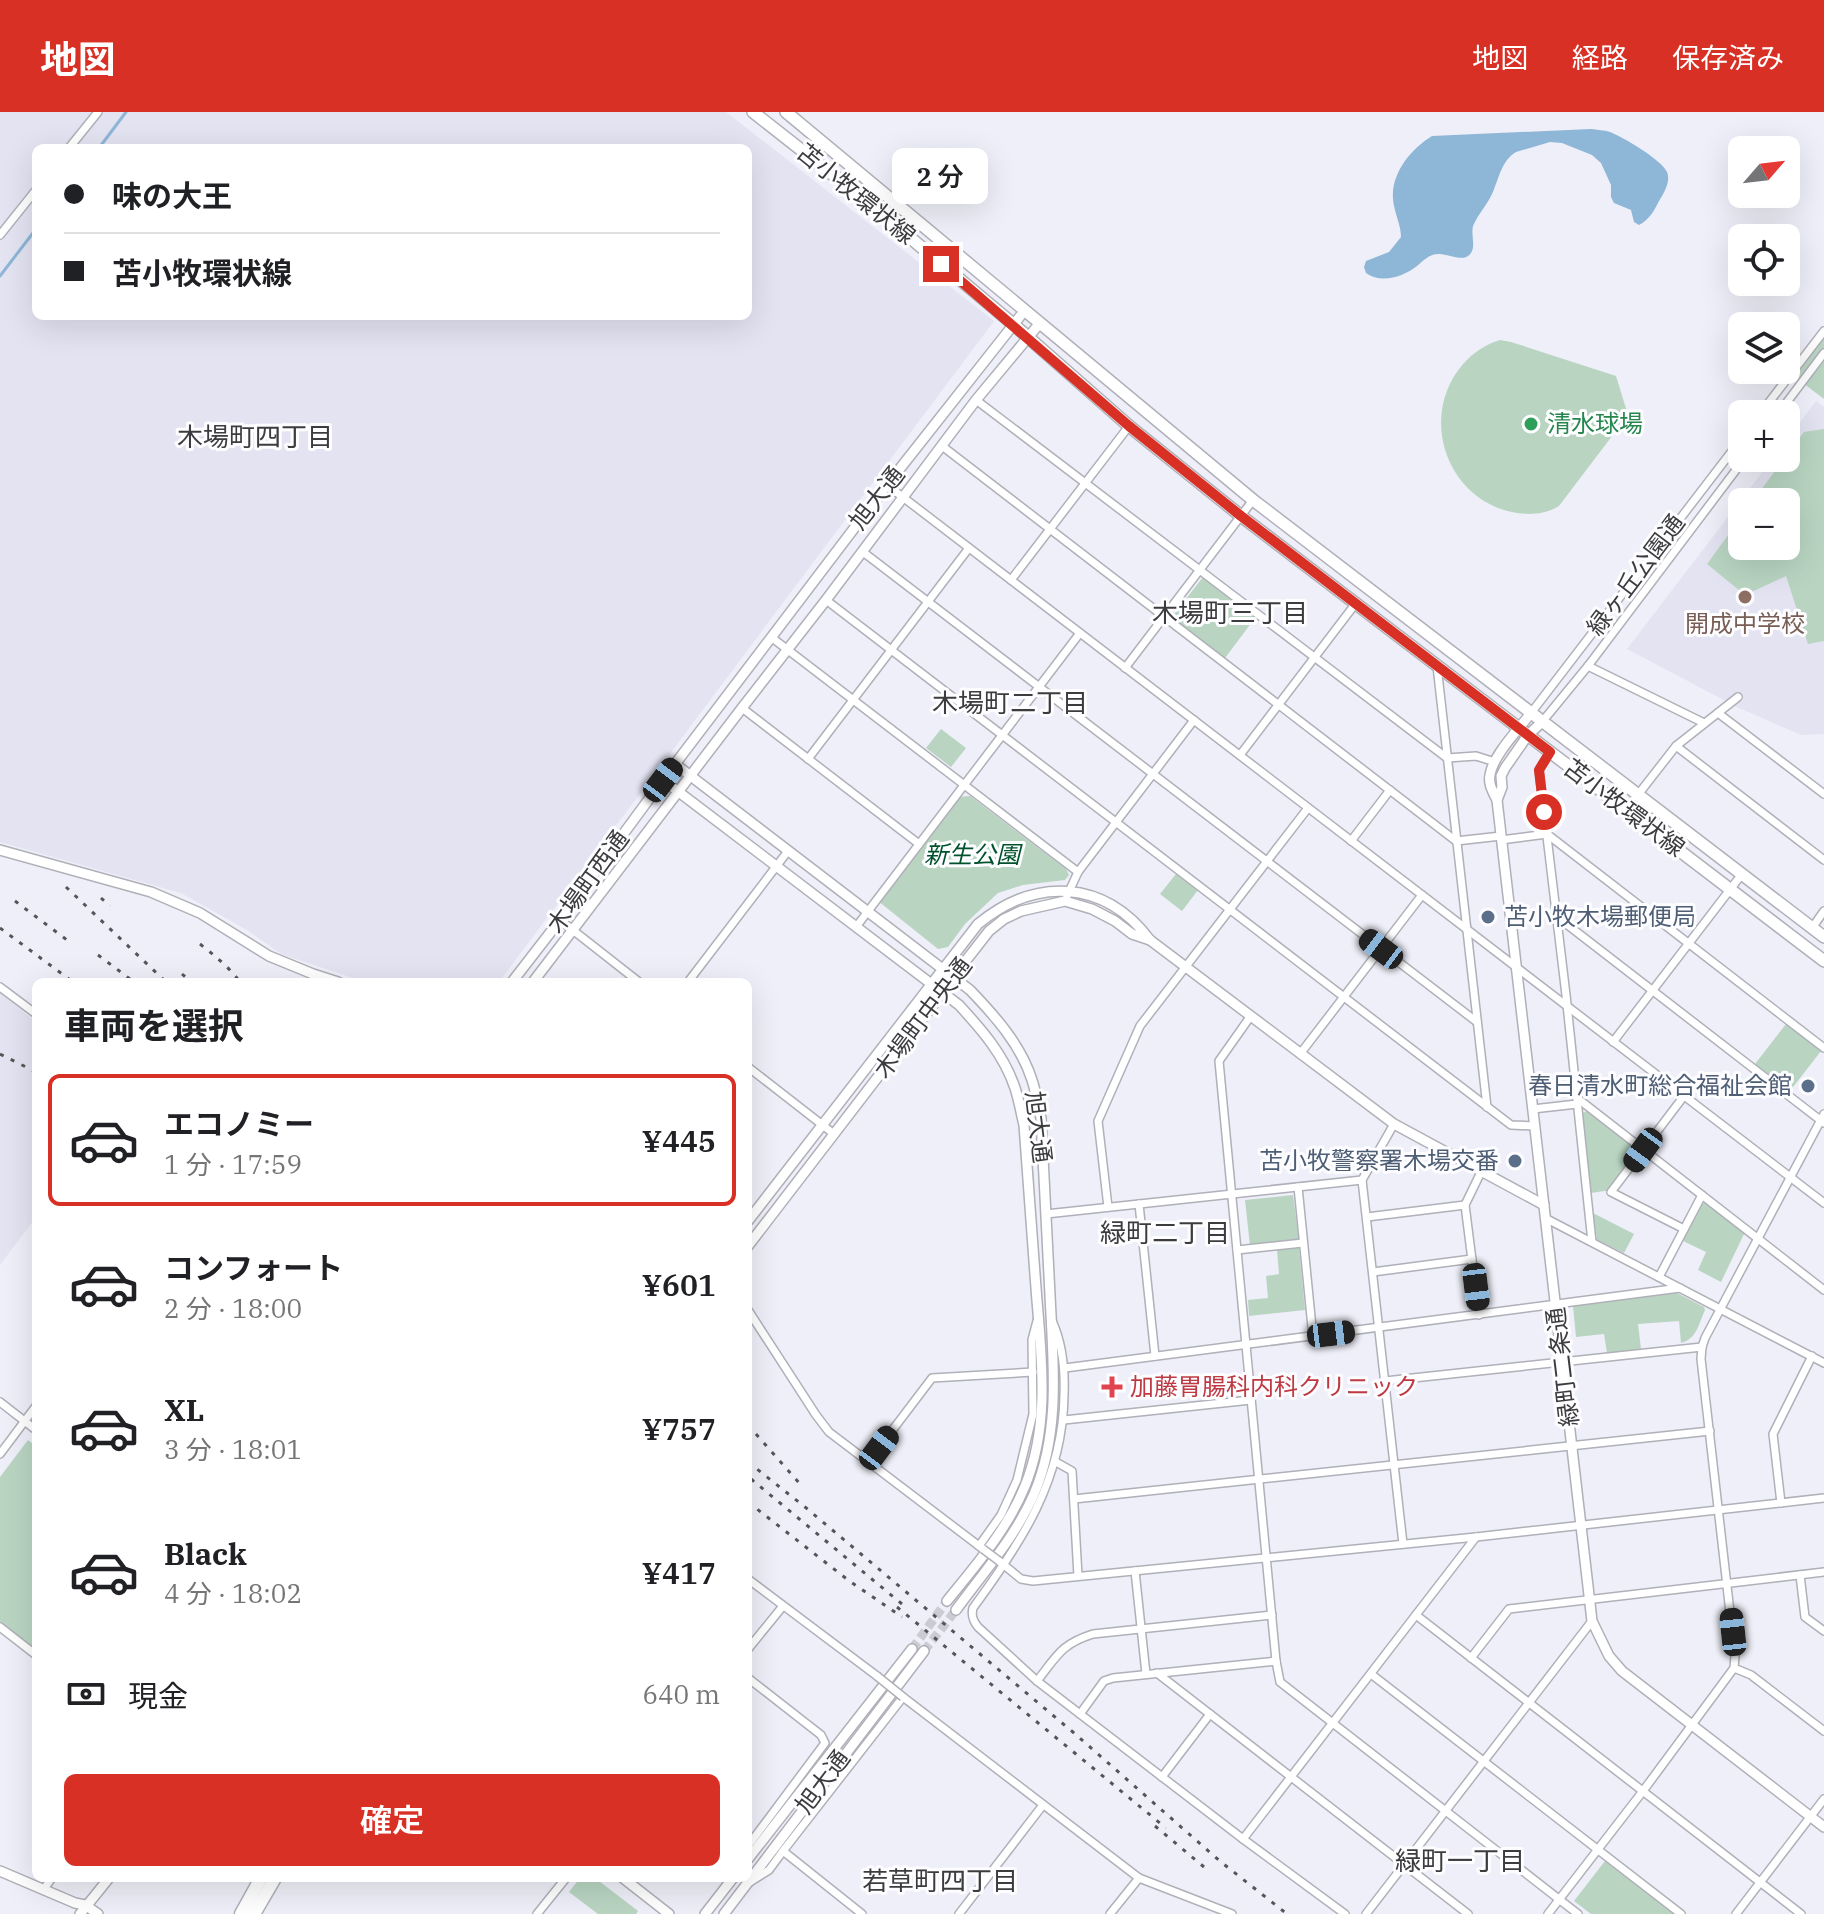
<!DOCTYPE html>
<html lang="ja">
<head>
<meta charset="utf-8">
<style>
	:root { --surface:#fff; --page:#f2f2f2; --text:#202124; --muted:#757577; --line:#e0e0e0; --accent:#d93025 }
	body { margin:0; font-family:"IBM Plex Serif","Noto Sans JP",serif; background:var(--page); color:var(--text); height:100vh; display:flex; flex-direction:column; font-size:30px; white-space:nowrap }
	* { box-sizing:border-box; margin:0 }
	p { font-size:26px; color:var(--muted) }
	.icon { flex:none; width:44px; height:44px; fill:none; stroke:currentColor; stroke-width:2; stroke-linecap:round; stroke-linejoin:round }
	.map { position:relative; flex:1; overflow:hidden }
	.drawer { position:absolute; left:32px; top:866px; width:720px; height:904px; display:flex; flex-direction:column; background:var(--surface); border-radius:12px; box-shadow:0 8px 32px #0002 }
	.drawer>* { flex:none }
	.hud { position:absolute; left:32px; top:32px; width:720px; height:176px; border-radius:12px; box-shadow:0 8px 32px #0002; display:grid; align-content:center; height:176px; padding:0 32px; background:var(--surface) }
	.needle { width:52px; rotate:62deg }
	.controls { position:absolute; left:1728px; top:24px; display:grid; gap:16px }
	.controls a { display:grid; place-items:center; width:72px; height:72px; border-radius:12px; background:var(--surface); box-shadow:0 8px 32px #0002; font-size:40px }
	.end { position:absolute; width:36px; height:36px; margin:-18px; border:10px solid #d93025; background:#fff; box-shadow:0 0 0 4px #fff }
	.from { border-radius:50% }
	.bubble { position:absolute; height:56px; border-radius:12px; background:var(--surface); box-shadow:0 8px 32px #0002; font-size:26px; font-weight:600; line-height:56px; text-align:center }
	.car { position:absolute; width:24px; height:48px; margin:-24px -12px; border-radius:10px; box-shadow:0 0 6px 2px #0007; background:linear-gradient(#222 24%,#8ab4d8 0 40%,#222 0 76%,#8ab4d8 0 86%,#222 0) }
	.hud b { display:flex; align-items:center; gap:28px; height:76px; font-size:30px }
	.hud b+b { border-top:2px solid var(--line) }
	.hud i { width:20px; height:20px; background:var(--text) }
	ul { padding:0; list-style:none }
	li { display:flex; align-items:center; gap:24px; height:132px; margin:0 16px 12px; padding:0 16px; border:4px solid transparent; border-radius:12px }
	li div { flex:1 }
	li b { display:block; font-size:30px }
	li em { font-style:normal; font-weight:600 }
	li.current { border-color:var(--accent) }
	li>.icon { width:72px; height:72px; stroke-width:1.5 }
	h2 { padding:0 32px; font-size:36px; line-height:96px }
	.pay { display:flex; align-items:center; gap:20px; height:88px; padding:0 32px; font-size:30px }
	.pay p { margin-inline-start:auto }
	.primary-button { display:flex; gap:16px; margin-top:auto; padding:16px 32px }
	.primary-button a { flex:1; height:92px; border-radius:12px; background:var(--accent); color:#fff; font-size:32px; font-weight:600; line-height:92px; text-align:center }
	header { display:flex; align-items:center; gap:48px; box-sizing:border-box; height:112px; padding:0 40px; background:var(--accent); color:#fff }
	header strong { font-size:38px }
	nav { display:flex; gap:44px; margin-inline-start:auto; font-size:28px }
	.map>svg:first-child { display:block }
</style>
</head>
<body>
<header>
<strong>地図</strong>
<nav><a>地図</a><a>経路</a><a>保存済み</a></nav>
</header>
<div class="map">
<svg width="1824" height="1802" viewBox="0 0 1824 1802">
	<rect width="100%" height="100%" fill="#eeeff8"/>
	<g fill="#e3e3f2" fill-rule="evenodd">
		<path d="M0,0H726L994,209L499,870H365L281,842L247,818L181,781L0,730ZM36,36H748V204H36Z"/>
		<path d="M1816,289L1824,295V622L1801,623L1739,596L1627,537L1773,346H1786V329ZM1742,390H1786V434H1742Z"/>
		<polygon points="0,881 36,910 36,1105 0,1153"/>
	</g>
	<g fill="#b9d5c2">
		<polygon points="1824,219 1824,287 1791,262"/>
		<path d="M1500,228L1511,230L1616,264L1628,303L1559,394C1546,402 1531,403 1517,401C1446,390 1417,303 1464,251C1474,240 1486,232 1500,228Z"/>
		<polygon points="1824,317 1824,529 1808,532 1786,464 1745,483 1707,452 1742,404 1742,434 1786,434 1786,390 1752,390 1804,320"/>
		<polygon points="1203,465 1255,506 1225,546 1172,505"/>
		<polygon points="941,617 966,636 951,655 926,636"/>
		<polygon points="970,684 1066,757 1069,763 1065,768 1023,773 998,781 965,812 948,835 938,837 878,789 958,685"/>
		<polygon points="1176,762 1198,778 1182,799 1160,782"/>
		<polygon points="1786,912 1821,939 1790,979 1755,952"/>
		<polygon points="1587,999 1640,1039 1611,1078 1591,1081 1582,1001"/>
		<polygon points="1293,1083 1299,1129 1250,1134 1245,1088"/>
		<polygon points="1705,1091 1743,1119 1744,1122 1721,1170 1698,1158 1706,1140 1683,1129 1702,1092"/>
		<polygon points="1593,1101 1634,1122 1624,1141 1597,1128"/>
		<polygon points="1299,1136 1305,1198 1249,1204 1248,1188 1268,1186 1266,1164 1279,1162 1277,1138"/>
		<path d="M1677,1181L1704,1195L1705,1198C1699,1211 1697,1227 1681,1231L1679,1209L1638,1212L1641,1237L1607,1241L1604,1222L1576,1225L1573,1194Z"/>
		<polygon points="28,1328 36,1334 36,1538 0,1510 0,1365"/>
		<polygon points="1605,1749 1674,1802 1591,1802 1574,1789"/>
		<polygon points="580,1766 595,1766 638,1799 636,1802 598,1802 569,1780"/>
	</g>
	<path fill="#8eb6d7" d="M1591,17C1597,18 1604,18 1610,20C1623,25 1662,48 1667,60C1671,69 1664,81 1659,89C1654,99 1649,108 1639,113L1634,110L1631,98L1614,91L1611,85V73L1601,51L1592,43L1562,31L1550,30L1516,40C1501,49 1499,67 1492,82C1487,93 1478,102 1473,114C1471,122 1475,132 1472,139C1466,153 1448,141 1438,142C1429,142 1423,149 1417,154C1403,165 1381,172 1366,161L1364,155L1366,149L1389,140L1401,125C1401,112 1394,101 1393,87C1391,61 1411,37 1432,24Z"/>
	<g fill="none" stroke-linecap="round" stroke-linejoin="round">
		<g stroke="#8eb6d7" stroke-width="3">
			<polyline points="99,36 126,0"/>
			<polyline points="0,164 36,117"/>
		</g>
		<g stroke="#cacbd3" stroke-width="9" stroke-dasharray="9 4.5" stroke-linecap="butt">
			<polyline points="912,1537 947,1489"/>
			<polyline points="924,1539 956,1498"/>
		</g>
		<g stroke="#afb0b8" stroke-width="10">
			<g id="minor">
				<polyline points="69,36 98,0"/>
				<polyline points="0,123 36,78"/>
				<polyline points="976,288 1447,646 1476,644 1495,650"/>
				<polyline points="1760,302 1824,219"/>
				<polyline points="1778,302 1824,241"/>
				<polyline points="942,334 1456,729 1501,724"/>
				<polyline points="887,373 1824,1091"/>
				<polyline points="863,440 1477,910"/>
				<polyline points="1011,468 1129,314"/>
				<polyline points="826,488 1511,1013 1535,1014"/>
				<polyline points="771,525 1078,760"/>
				<polyline points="1437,554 1487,995"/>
				<polyline points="1588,554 1704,611"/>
				<polyline points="1125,556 1253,388"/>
				<polyline points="742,596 919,732"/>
				<polyline points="1531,601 1742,326"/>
				<polyline points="1718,601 1824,682"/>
				<polyline points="1542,610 1588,554 1745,346"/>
				<polyline points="1676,634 1824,748"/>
				<polyline points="1550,640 1539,658 1566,883 1592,1130"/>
				<polyline points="1240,643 1356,491"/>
				<polyline points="808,647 969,436"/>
				<polyline points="1626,698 1676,634 1738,585"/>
				<polyline points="1501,728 1547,722 1824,936"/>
				<polyline points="1351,729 1390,678"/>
				<polyline points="1067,784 1078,760 1194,608"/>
				<polyline points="1556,804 1824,1011"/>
				<polyline points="560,808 639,870"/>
				<polyline points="856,815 1080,521"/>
				<polyline points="1812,816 1824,799"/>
				<polyline points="688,870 788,739"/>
				<polyline points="0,875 36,902"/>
				<polyline points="1250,905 1219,949 1276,1549 1280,1570 1578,1802"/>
				<polyline points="1613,930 1742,762"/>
				<polyline points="1300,942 1422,783"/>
				<polyline points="748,955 834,1022"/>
				<polyline points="1577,986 1824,1178"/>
				<polyline points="1533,997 1577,992"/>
				<polyline points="1394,1012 1362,1068 1403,1432"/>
				<polyline points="1298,1075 1313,1225"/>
				<polyline points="1139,1092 1155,1244"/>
				<polyline points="1108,1095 1098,1009 1140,914 1308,696"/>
				<polyline points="1046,1102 1362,1068"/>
				<polyline points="1367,1105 1465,1093"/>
				<polyline points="1545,1106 1824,1251"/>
				<polyline points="1684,1117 1611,1080 1684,984"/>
				<polyline points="1237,1138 1303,1131"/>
				<polyline points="1373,1160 1472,1147"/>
				<polyline points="1659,1165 1702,1083"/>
				<polyline points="748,1198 816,1303 829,1320 983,1437"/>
				<polyline points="1479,1203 1465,1093 1481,1060"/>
				<path d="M1053,1211C1063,1234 1065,1258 1064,1283C1063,1368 1021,1431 973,1496C971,1504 973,1509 978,1515L1037,1569L1243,1727L1345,1802"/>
				<polyline points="1065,1256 1680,1176"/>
				<polyline points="1385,1269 1702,1235"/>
				<polyline points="0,1290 36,1318"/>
				<polyline points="1064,1308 1251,1288"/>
				<polyline points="0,1342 36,1294"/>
				<polyline points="869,1349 932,1266 1033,1260"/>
				<polyline points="1056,1350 1072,1359 1078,1464"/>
				<polyline points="1074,1387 1710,1319"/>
				<polyline points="1781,1391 1773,1322 1812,1244"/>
				<polyline points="979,1434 1001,1403 1017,1368 1033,1302 1032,1228 1037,1209"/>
				<polyline points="999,1449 1021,1467 1033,1469 1476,1425 1824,1386"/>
				<polyline points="1135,1459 1146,1562"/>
				<polyline points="1800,1463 1805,1505 1824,1519"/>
				<polyline points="748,1467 877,1564"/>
				<polyline points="1416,1503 1801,1802"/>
				<polyline points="0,1515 36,1543"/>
				<polyline points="748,1537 783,1494"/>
				<polyline points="1471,1546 1509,1497 1824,1460"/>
				<polyline points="1734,1556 1751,1563 1824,1619"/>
				<polyline points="1157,1561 1468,1802"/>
				<polyline points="1371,1562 1681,1802"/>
				<polyline points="748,1566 821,1623 825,1631 748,1734"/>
				<path d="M1037,1569C1057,1544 1061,1532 1093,1522L1272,1503"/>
				<polyline points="1080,1602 1104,1569 1113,1566 1276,1549"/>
				<polyline points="1162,1665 1210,1602"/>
				<polyline points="1243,1727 1476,1425"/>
				<polyline points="783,1739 903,1585 1139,1766 1232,1802"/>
				<polyline points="750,1770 769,1758 783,1739 862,1802"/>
				<polyline points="43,1778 52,1766"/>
				<polyline points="537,1802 566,1766"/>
				<polyline points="959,1802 1043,1693"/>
				<polyline points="1110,1802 1139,1766"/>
				<polyline points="1366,1802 1592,1509"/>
				<polyline points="1548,1802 1643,1679 1734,1556 1735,1544 1701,1247 1702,1235 1705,1226 1824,1002"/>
				<polyline points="1736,1802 1824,1687"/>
			</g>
		</g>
		<g stroke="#afb0b8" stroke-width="12">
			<g id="tertiary">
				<path d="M1531,601C1519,617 1493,643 1490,663C1488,672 1493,680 1497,688L1592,1509L1609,1544L1622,1559L1824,1715"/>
				<path d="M675,652L970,878C995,904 1021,933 1032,968C1036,980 1038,993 1041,1006C1044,1065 1047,1124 1050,1183C1053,1249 1061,1319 1034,1382C1016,1424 983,1461 956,1498"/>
				<polyline points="1497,688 1502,675 1501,664 1505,656 1528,623 1542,610"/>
				<polyline points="0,738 151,780 200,801 269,844 313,862 338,870"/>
				<polyline points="512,870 560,808 663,668"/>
				<polyline points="533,870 742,596 826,488 976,288 1040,211"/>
				<path d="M748,1109L978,812C1035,765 1104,767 1150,828L1394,1012L1544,1093"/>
				<polyline points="748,1134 930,897 964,851 989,819 1004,807 1021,799 1065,789 1092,797 1115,809 1132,822 1150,828"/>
				<path d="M947,1489C976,1453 1007,1418 1025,1374C1051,1311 1041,1242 1036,1176C1032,1122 1028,1067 1024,1013C1021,1001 1019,988 1015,976C1004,943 982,918 959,893L663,668L887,373L1025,198"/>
				<polyline points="748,1747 912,1537"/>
				<polyline points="0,1759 75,1791 85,1793 98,1802"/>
				<polyline points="623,1766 669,1802"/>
				<polyline points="80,1802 109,1766"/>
				<polyline points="705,1802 733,1766"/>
				<polyline points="724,1802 924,1539"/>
			</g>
		</g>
		<g stroke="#afb0b8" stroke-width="14">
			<g id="secondary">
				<polyline points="753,0 870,92 1013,212 1129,314 1241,404 1824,849"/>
				<polyline points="786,0 1253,388 1824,825"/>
			</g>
		</g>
		<g stroke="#afb0b8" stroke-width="15">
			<g id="primary">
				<polyline points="241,1802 261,1766"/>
				<polyline points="254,1802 275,1766"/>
			</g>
		</g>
		<use href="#minor" stroke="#fff" stroke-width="7"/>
		<use href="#tertiary" stroke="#fff" stroke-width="9"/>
		<use href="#secondary" stroke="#fff" stroke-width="11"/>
		<use href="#primary" stroke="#fff" stroke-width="12"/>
		<g stroke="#555559" stroke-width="3" stroke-dasharray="4 8" stroke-linecap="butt">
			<polyline points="66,775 166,870"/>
			<polyline points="101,786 110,794"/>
			<polyline points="15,789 67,828"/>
			<polyline points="0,816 73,870"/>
			<path d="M200,832C215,844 229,855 240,870"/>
			<polyline points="98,843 134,870"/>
			<polyline points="182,862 191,870"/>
			<polyline points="0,942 36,960"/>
			<polyline points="748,1313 801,1373"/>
			<polyline points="748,1350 805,1395 1074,1621 1221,1750 1287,1802"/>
			<polyline points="751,1367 908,1497"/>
			<polyline points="748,1390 848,1468 902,1505"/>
			<polyline points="897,1495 1166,1716"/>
			<polyline points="1155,1714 1204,1755"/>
		</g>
		<g stroke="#afb0b8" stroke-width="10" stroke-linecap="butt">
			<g id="minor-bridge">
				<polyline points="983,1437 999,1449"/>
				<polyline points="877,1564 903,1585"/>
			</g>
		</g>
		<use href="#minor-bridge" stroke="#fff" stroke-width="7"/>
	</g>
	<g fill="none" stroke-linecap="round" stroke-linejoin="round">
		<polyline stroke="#d93025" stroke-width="10" points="941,152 1129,314 1241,404 1550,640 1539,658 1544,700"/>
	</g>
	<circle fill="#2e9e5b" stroke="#fdfdff" stroke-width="3" cx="1531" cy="312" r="8"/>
	<circle fill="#8d6e63" stroke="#fdfdff" stroke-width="3" cx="1745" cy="485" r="8"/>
	<g fill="#5c6f8a" stroke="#fdfdff" stroke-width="3">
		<circle cx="1488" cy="805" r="8"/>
		<circle cx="1808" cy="974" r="8"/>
		<circle cx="1515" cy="1049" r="8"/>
	</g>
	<path fill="#e0444e" stroke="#fdfdff" stroke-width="3" d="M1108 1263h8v8h8v8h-8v8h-8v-8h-8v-8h8z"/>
	<g text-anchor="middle" stroke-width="6" stroke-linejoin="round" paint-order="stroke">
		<g font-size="24" fill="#3c3c3f" stroke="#fdfdff">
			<text transform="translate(856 82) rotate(39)" y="8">苫小牧環状線</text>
			<text transform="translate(877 386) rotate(-52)" y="8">旭大通</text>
			<text transform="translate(1636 463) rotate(-53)" y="8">緑ヶ丘公園通</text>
			<text transform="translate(1624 696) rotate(37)" y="8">苫小牧環状線</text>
			<text transform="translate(588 770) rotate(-54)" y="8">木場町西通</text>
			<text transform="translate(923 906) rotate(-53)" y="8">木場町中央通</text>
			<text transform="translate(1038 1015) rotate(83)" y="8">旭大通</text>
			<text transform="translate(1563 1255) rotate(-97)" y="8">緑町二条通</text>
			<text transform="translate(823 1670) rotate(-53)" y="8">旭大通</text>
		</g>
		<g font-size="24" fill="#27864d" stroke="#fdfdff" text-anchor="start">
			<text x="1547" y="320">清水球場</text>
		</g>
		<g font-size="24" fill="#785e54" stroke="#fdfdff">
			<text x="1745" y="520">開成中学校</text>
		</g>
		<g font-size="24" font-style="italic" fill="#00522d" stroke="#fdfdff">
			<text x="972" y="751">新生公園</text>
		</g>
		<g font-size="24" fill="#4e5e75" stroke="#fdfdff" text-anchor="end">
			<text x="1504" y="813" text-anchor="start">苫小牧木場郵便局</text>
			<text x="1792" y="982">春日清水町総合福祉会館</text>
			<text x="1499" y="1057">苫小牧警察署木場交番</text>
		</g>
		<g font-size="24" fill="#be3a42" stroke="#fdfdff" text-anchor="start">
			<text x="1130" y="1283">加藤胃腸科内科クリニック</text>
		</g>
		<g font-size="26" fill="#3c3c3f" stroke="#fdfdff">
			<text x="255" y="334">木場町四丁目</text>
			<text x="1230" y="510">木場町三丁目</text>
			<text x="1010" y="600">木場町二丁目</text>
			<text x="1165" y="1130">緑町二丁目</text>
			<text x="1460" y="1758">緑町一丁目</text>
			<text x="940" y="1778">若草町四丁目</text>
		</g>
	</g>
</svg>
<div class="controls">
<a><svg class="needle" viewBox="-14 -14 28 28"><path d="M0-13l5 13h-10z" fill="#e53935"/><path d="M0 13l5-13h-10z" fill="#757577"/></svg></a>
<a><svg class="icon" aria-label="locate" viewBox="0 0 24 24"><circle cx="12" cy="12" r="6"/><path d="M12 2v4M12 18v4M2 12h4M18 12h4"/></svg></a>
<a><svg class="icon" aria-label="layers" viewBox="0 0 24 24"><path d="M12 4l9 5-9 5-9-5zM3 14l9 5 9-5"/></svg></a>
<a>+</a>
<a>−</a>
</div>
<i class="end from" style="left:1544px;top:700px"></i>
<i class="end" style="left:941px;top:152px"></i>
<div class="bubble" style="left:892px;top:36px;width:96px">2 分</div>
<i class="car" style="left:663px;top:668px;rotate:37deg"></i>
<i class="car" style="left:1381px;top:837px;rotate:307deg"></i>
<i class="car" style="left:1643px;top:1038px;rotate:216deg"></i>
<i class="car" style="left:1476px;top:1175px;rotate:173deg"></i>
<i class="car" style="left:1331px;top:1222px;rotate:83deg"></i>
<i class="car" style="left:879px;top:1336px;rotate:37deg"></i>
<i class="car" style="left:1733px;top:1520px;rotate:354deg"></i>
<div class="hud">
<b><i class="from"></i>味の大王</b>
<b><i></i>苫小牧環状線</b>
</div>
<section class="drawer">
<h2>車両を選択</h2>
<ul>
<li class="current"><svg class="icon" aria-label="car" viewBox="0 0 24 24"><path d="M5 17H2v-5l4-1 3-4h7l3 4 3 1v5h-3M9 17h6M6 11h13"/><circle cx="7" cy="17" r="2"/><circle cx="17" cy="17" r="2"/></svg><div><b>エコノミー</b><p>1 分 · 17:59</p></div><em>¥445</em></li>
<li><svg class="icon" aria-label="car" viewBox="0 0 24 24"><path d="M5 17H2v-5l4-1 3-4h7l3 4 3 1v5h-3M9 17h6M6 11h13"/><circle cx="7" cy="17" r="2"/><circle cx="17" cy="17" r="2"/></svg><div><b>コンフォート</b><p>2 分 · 18:00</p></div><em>¥601</em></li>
<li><svg class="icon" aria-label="car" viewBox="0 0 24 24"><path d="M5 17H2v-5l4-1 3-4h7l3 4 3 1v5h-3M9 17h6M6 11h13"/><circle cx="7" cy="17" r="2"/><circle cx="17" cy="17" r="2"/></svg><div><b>XL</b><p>3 分 · 18:01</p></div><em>¥757</em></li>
<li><svg class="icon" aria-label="car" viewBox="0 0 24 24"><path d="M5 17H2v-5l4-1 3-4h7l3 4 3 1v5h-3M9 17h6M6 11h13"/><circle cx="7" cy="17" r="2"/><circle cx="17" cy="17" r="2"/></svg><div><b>Black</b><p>4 分 · 18:02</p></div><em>¥417</em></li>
</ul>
<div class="pay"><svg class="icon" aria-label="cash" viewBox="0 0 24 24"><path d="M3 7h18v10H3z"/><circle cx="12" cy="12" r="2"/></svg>現金<p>640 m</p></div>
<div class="primary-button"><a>確定</a></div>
</section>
</div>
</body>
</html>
